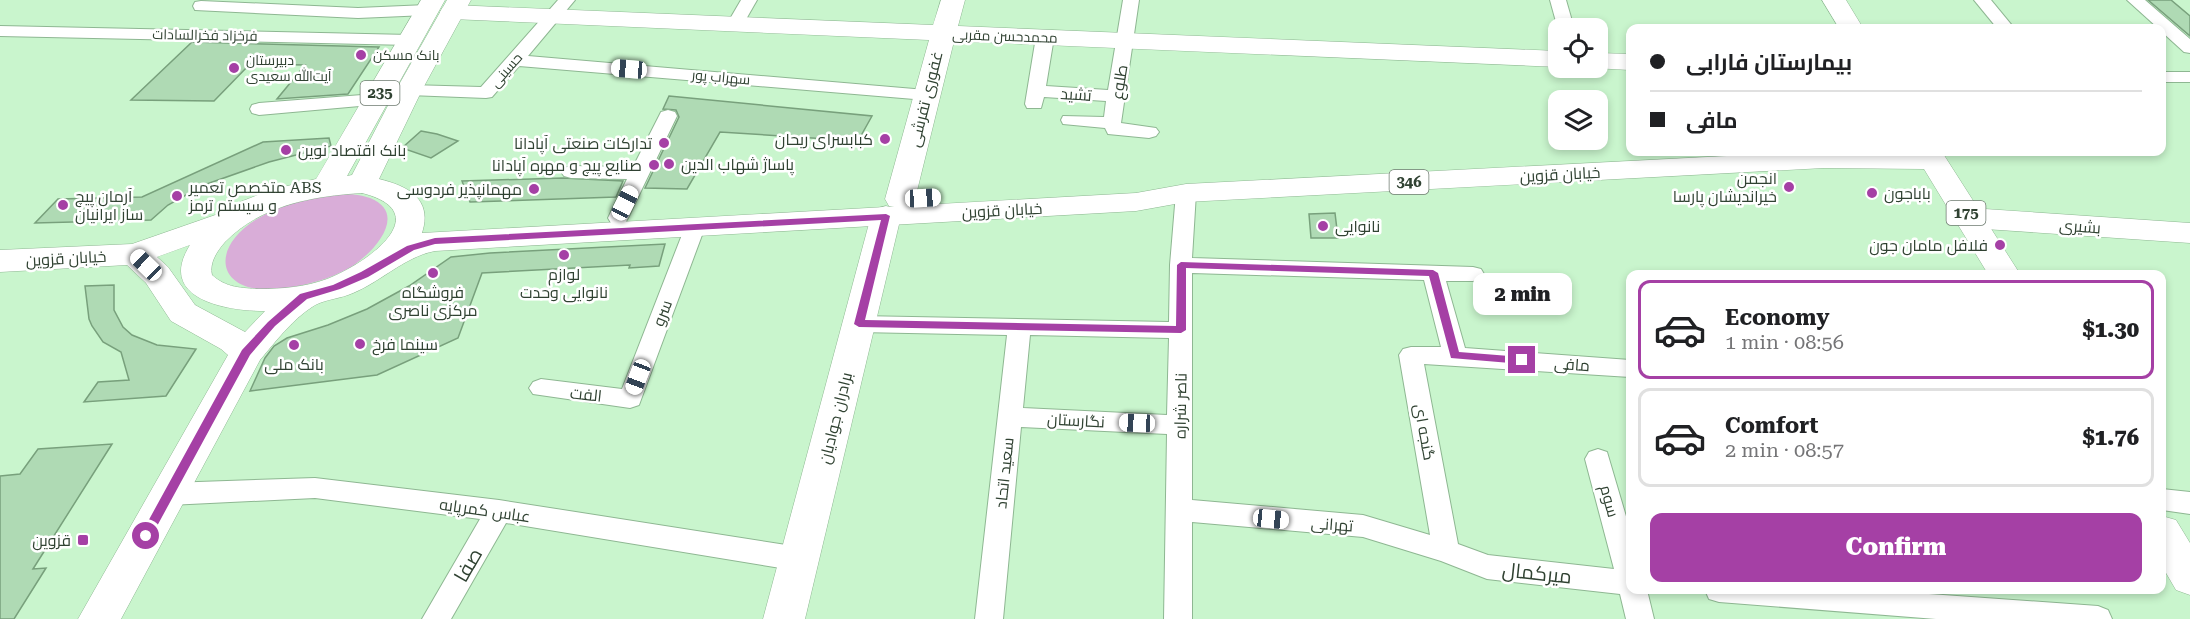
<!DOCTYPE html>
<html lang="en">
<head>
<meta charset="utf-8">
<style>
	:root { --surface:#fff; --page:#f6f6f6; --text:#202124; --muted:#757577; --line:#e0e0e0; --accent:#a540a5 }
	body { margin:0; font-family:"Roboto Serif",Cairo,serif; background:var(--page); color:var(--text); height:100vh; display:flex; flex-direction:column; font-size:22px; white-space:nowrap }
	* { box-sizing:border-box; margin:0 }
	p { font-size:20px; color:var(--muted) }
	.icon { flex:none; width:33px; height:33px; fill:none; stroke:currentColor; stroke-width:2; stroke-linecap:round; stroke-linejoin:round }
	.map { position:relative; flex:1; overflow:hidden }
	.sheet { position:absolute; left:1626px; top:270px; width:540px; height:324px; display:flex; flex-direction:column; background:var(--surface); border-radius:12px; box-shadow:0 3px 9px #0003 }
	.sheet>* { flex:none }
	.hud { position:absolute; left:1626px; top:24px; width:540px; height:132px; border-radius:12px; box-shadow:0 3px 9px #0003; display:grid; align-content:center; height:132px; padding:0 24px; background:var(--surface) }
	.fabs { position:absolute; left:1548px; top:18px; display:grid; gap:12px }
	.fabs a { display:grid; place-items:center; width:60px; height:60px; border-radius:12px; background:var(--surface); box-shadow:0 3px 9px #0003; font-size:30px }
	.end { position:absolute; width:27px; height:27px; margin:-14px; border:8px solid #a540a5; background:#fff; box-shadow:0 0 0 3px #fff }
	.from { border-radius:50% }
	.bubble { position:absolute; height:42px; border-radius:12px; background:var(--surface); box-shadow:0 3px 9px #0003; font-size:20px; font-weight:800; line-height:42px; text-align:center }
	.car { position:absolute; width:18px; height:36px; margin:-18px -9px; border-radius:8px; box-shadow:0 0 4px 2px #0007; background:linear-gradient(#fff 24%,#345 0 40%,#fff 0 76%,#345 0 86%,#fff 0) }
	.hud b { display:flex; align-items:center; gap:21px; height:57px; font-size:22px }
	.hud b+b { border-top:2px solid var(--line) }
	.hud i { width:15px; height:15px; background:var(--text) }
	ul { padding:10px 0 0; list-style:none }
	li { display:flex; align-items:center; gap:18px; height:99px; margin:0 12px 9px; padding:0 12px; border:3px solid var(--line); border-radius:12px }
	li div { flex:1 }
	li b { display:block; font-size:22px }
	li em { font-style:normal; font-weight:800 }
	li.on { border-color:var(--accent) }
	li>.icon { width:54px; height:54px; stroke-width:1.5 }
	.action { display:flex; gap:12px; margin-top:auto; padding:12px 24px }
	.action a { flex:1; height:69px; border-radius:12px; background:var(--accent); color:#fff; font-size:24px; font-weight:800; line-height:69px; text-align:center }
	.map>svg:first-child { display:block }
</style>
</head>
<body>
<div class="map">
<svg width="2190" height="619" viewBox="0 0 2190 619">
	<rect width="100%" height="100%" fill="#c9f5cd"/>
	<path fill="#d9add8" d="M330,194C343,194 357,193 370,198C410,214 372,254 351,267C329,280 303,286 278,289C217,295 208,249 257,219C279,205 305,200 330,194Z"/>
	<g fill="#afdab4" stroke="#78a07c" stroke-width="1.5">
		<polygon points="2148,0 2171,0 2190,16 2190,36"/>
		<polygon points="192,42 379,47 348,94 277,99 305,65 250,64 214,101 131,100"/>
		<polygon points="669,96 872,116 858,141 720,132 687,189 645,188 679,117 676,110 663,109"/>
		<polygon points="421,131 437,134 458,141 431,158 402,148"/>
		<polygon points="329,138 331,146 269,162 204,185 168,205 151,220 35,223 58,199 142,197 263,142"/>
		<polygon points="563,178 623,181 616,197 470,202 462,181"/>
		<polygon points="1335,213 1338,238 1311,238 1309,214"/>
		<polygon points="665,244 659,266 629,268 630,265 482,273 458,338 377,375 250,391 265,358 274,346 287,338 328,325 367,309 409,286 451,257 490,253"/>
		<polygon points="114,285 114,310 123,327 132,335 157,345 196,349 166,396 84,402 98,382 129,380 121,352 103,342 92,326 89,319 85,286"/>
		<polygon points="112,444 33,569 46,568 14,619 0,619 0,476 20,474 38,449"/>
	</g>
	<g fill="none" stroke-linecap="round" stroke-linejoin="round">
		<g stroke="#8eb792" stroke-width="2">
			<g id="street">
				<polygon points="558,0 575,0 528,56 926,90 932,91 935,95 932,99 926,100 519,66 492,97 486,98 409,95 403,94 400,90 403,86 409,85 481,87"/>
				<polygon points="741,0 757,0 741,28 729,28 727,24"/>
				<polygon points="1123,0 1139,0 1121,123 1156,128 1159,132 1156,136 1149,138 1108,134 1105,128 1063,124 1061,120 1063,116 1104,117 1106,101 1044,97 1041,108 1027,108 1025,104 1036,37 1039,33 1051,33 1054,37 1046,86 1108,90"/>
				<polygon points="1550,0 1566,0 1574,28 1558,29"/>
				<polygon points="1974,0 1991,0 2014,28 1997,28"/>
				<polygon points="2127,0 2145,0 2190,39 2190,53 2184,52 2162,32 2162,28 2158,28"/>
				<polygon points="201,1 358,8 427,5 435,10 427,15 358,18 195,10 193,6 195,2"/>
				<polygon points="0,26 410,35 416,36 419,40 416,44 410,45 0,36"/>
				<rect x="2162" y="72" width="28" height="10"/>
				<polygon points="375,94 382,96 384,100 382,104 259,115 252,113 250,109 252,105 259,103"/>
				<polygon points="668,110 675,112 677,116 628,218 625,223 618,225 611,223 608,218 627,179 571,178 564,176 561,172 564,168 571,166 633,167 659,116 661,112"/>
				<path d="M1186,187L1193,189L1196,193L1192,258L1473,267L1481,269L1484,274L1481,279L1473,281H1446L1465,348L1630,360V377L1424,364L1458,544L1488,555L1614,569L1585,459L1589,452L1598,449L1607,452L1630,530V590H1647L1654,619H1626L1620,594L1487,579L1441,561L1363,537L1192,522V619H1164L1167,434L1021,427L1003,619H975L1007,335L859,332L851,330L848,324L851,318L859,316L1169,322L1170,265L1176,193L1179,189ZM1192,273L1424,280L1441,347H1411L1403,349L1399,355L1430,535L1363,515L1192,500ZM1030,335L1169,338L1167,415L1023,408Z"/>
				<polygon points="695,220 702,222 705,227 639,405 630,408 533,394 529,388 533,382 541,379 622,389 685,227 688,222"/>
				<polygon points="315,478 499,500 799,547 809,551 813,559 809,567 799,571 506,523 451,619 422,619 480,519 315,498 169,505 160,501 156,494 160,487 169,483"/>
				<polygon points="2162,489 2190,492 2190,514 2162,510"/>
				<polygon points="1705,590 1873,590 2098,606 2108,610 2112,619 1936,619 1719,602 1709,599"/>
			</g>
		</g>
		<g stroke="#8eb792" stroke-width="1">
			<g id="secondary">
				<polygon points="941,0 965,0 958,26 1558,51 1558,67 954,41 915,199 911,206 900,208 889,206 885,199 929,40 452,19 443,17 440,12 443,7 452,5 933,25"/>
				<polygon points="1598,53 1630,54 1630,70 1593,68 1598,68"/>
				<polygon points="886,206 897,209 901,216 805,619 763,619 871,216 875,209"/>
				<polygon points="1970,208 2190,223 2190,243 1970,228 1959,225 1955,218 1959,211"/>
			</g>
		</g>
		<g stroke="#8eb792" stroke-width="1">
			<g id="primary">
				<path d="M421,0H445L347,176L352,175L396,90L447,0H471L422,90L379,179C408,186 433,199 422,233L1136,193L1186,184L1802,152H1942L2020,274H1988L1924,169L1824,168L1186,202L1136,211L435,251C403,257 379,284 348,295C337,299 322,300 312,307C292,320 276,341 260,360L121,619H78L228,355L221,349L171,321L146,283L127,265L0,272V250L132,244L221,213L240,202L271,190L316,179ZM362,193C440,213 364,265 327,279C305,287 282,289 259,289C242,288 226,288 212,275C209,263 217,251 225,242C261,205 313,196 362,193ZM190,245C156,299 226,311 265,311L245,332L195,305L168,267L157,257Z"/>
				<polygon points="1822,0 1846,0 1863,28 1839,28"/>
				<polygon points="2162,516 2176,520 2190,543 2190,595 2176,590 2162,566"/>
			</g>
		</g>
		<use href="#street" fill="#fff" fill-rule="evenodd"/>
		<use href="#secondary" fill="#fff" fill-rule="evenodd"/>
		<use href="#primary" fill="#fff" fill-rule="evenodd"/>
	</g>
	<polygon fill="#a540a5" points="886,214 890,216 865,320 1176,326 1177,265 1181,262 1433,270 1438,273 1459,352 1522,357 1527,360 1522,364 1451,358 1429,276 1186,268 1186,330 1181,333 859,327 854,324 881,220 435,244 414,250 368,277 340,289 307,299 275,326 250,355 150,539 146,541 140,536 242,350 268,322 300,294 333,285 361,272 407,246 435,238"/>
	<g fill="#a540a5" stroke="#fff" stroke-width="2">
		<circle cx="361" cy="55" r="6"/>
		<circle cx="234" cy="68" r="6"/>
		<circle cx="885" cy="139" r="6"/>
		<circle cx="664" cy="143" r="6"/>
		<circle cx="286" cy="150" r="6"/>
		<circle cx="669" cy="164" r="6"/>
		<circle cx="654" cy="165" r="6"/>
		<circle cx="1789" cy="187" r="6"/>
		<circle cx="534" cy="189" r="6"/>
		<circle cx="1872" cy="193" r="6"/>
		<circle cx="177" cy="196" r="6"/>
		<circle cx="63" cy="205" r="6"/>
		<circle cx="1323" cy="226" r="6"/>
		<circle cx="2000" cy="245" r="6"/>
		<circle cx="564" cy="255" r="6"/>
		<circle cx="433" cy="273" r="6"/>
		<circle cx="360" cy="344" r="6"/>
		<circle cx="294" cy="345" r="6"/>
		<rect x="77" y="534" width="12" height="12" rx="3"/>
	</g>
	<g text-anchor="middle" stroke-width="5" stroke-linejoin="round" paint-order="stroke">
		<g font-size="14" fill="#304232" stroke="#fff">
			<text transform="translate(205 35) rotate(1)" y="5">فرخزاد فخرالسادات</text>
			<text transform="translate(1005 36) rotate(2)" y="5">محمدحسن مقربی</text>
			<text transform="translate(506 70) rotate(-49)" y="5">حسینی</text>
			<text transform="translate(721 77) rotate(5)" y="5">سهراب پور</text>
		</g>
		<g font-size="14" fill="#304232" stroke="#fff" text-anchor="start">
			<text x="373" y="60">بانک مسکن</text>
			<text x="246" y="65">دبیرستان<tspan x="246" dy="16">آیت‌الله سعیدی</tspan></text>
		</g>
		<g fill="#fff" stroke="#6e7b70" stroke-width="1.5">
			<rect x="360.5" y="81" width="39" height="24" rx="4.5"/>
			<rect x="1389.5" y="170" width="39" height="24" rx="4.5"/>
			<rect x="1946.5" y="201" width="39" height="24" rx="4.5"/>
		</g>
		<g font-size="15" font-weight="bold" fill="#304232">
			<text x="380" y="98">235</text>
			<text x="1409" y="187">346</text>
			<text x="1966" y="218">175</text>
		</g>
		<g font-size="16" fill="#304232" stroke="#fff">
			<text transform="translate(1119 82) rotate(-81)" y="6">طلوع</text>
			<text transform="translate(1076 94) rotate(4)" y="6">تشید</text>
			<text transform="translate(925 99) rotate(-76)" y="6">غفوری تفرشی</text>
			<text transform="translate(1560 174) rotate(-3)" y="6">خیابان قزوین</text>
			<text transform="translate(1002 210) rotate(-3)" y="6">خیابان قزوین</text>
			<text transform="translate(2080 226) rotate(4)" y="6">بشیری</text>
			<text transform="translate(66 258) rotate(-3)" y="6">خیابان قزوین</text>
			<text transform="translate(662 313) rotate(-69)" y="6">سرو</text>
			<text transform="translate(1572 364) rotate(4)" y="6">مافی</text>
			<text transform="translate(586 394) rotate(6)" y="6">الفت</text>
			<text transform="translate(1180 406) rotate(-89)" y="6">ناصر شراره</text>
			<text transform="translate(835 418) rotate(-76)" y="6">برادران جوادیان</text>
			<text transform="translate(1076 420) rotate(3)" y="6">نگارستان</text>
			<text transform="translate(1425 432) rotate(80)" y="6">گنجه ای</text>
			<text transform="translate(1004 473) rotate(-84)" y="6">سعید اتحاد</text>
			<text transform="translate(1610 501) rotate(75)" y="6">سوم</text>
			<text transform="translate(485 510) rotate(8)" y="6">عباس کمرپایه</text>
			<text transform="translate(1332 524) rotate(4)" y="6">تهرانی</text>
		</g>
		<g font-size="16" fill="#304232" stroke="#fff" text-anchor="end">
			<text x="873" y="145">کبابسرای ریحان</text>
			<text x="652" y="149">تدارکات صنعتی آپادانا</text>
			<text x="298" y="156" text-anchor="start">بانک اقتصاد نوین</text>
			<text x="681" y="170" text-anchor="start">پاساژ شهاب الدین</text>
			<text x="642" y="171">صنایع پیچ و مهره آپادانا</text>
			<text x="1777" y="184">انجمن<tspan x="1777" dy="18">خیراندیشان پارسا</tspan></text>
			<text x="189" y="193" text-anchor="start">متخصص تعمیر ABS<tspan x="189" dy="18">و سیستم ترمز</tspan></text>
			<text x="522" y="195">مهمانپذیر فردوسی</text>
			<text x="1884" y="199" text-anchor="start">باباجون</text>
			<text x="75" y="202" text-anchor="start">آرمان پیچ<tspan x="75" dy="18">ساز ایرانیان</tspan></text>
			<text x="1335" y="232" text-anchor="start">نانوایی</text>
			<text x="1988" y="251">فلافل مامان جون</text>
			<text x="564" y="280" text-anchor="middle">لوازم<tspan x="564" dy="18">نانوایی وحدت</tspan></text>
			<text x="433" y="298" text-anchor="middle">فروشگاه<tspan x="433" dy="18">مرکزی ناصری</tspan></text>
			<text x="372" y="350" text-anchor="start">سینما فرخ</text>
			<text x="294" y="370" text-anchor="middle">بانک ملی</text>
			<text x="71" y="546">قزوین</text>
		</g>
		<g font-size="20" fill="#304232" stroke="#fff">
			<text transform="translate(468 565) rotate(-60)" y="7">صفا</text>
			<text transform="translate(1537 573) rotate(6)" y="7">میرکمال</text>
		</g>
	</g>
</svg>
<div class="fabs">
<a><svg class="icon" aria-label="locate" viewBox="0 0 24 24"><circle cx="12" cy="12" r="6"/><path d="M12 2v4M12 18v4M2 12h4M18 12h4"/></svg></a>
<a><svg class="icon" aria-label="layers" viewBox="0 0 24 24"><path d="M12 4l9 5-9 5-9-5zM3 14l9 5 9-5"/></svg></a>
</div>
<i class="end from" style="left:146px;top:536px"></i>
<i class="end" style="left:1522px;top:360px"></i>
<div class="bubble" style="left:1473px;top:273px;width:99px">2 min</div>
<i class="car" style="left:629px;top:69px;rotate:275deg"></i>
<i class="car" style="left:923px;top:198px;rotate:87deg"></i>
<i class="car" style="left:625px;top:203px;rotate:27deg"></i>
<i class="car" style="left:146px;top:265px;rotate:314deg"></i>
<i class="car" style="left:638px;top:377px;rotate:201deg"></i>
<i class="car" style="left:1137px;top:423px;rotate:272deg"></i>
<i class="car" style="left:1271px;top:519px;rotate:96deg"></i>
<div class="hud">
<b><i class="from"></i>بیمارستان فارابی</b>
<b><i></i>مافی</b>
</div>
<section class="sheet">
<ul>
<li class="on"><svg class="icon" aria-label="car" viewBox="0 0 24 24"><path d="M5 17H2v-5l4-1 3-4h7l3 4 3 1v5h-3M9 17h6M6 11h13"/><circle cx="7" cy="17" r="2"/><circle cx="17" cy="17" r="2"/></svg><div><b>Economy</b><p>1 min · 08:56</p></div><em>$1.30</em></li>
<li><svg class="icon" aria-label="car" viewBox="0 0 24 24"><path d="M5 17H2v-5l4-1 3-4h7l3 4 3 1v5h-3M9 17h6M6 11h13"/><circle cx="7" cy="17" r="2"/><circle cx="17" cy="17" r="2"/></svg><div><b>Comfort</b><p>2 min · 08:57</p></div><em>$1.76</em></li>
</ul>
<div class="action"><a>Confirm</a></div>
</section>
</div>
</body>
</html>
